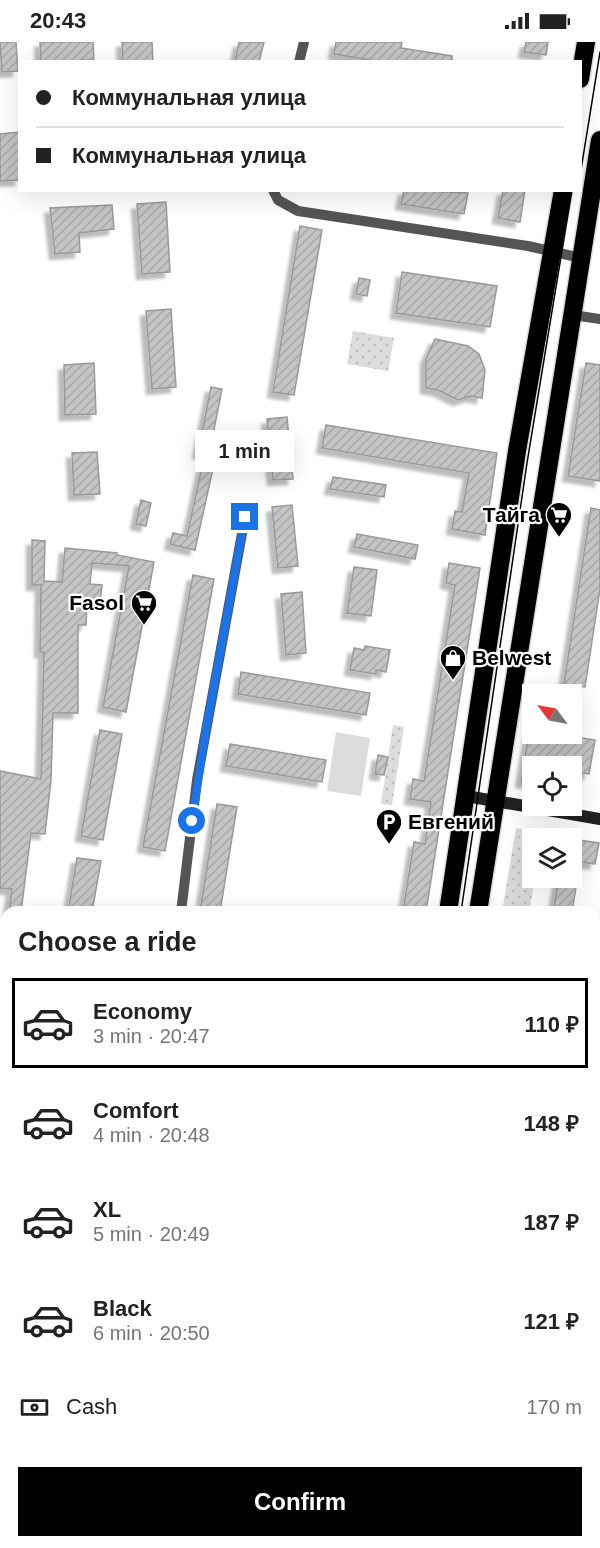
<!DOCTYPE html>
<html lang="en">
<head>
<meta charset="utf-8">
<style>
	:root { --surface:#fff; --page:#f6f6f6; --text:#222; --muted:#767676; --line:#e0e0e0; --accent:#000 }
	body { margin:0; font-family:Helvetica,sans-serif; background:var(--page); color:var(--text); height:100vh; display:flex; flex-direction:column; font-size:22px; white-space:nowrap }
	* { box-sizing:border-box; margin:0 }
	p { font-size:20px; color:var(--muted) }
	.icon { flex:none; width:33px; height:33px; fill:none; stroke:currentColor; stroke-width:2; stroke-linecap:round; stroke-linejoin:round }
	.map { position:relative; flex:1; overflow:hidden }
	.sheet { position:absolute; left:0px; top:864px; width:600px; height:642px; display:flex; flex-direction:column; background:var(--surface); border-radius:18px 18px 0 0; box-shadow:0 6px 24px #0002 }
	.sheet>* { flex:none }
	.top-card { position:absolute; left:18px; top:18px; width:564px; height:132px; border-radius:0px; box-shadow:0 6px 24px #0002; display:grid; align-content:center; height:132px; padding:0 18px; background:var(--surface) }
	.needle { width:39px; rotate:302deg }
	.tools { position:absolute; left:522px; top:642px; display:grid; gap:12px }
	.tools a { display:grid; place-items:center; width:60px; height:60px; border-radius:0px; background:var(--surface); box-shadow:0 6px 24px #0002; font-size:30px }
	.end { position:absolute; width:27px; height:27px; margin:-14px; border:8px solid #1a73e8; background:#fff; box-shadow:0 0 0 3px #fff }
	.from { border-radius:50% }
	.bubble { position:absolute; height:42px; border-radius:0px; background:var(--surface); box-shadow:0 6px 24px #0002; font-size:20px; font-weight:700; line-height:42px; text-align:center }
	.top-card b { display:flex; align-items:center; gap:21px; height:57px; font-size:22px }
	.top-card b+b { border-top:2px solid var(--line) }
	.top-card i { width:15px; height:15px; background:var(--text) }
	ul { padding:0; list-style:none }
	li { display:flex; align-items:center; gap:18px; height:90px; margin:0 12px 9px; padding:0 6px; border:3px solid transparent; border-radius:0px }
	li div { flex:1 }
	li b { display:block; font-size:22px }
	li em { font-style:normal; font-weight:700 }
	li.selected { border-color:var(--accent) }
	li>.icon { width:54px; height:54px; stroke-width:1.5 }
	h2 { padding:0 18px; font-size:27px; line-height:72px }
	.pay { display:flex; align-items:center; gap:15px; height:66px; padding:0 18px; font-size:22px }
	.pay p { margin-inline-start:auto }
	.action { display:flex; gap:12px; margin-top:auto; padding:12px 18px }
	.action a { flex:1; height:69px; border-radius:0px; background:var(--accent); color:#fff; font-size:24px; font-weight:700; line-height:69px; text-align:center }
	.status { display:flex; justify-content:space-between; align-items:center; height:42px; padding:0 30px; background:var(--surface); direction:ltr }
	.status svg { height:16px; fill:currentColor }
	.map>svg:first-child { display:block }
</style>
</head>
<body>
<div class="status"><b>20:43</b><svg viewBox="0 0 49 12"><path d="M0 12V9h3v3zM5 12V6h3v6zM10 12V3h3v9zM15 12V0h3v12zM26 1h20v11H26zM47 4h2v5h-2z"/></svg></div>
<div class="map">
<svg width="600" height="1506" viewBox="0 0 600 1506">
	<defs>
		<pattern id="park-dots" width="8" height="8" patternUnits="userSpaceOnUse" patternTransform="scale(1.5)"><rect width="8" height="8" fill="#dcdcdc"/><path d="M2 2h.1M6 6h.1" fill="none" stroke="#bbb" stroke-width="1.8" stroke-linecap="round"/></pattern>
		<pattern id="building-hatch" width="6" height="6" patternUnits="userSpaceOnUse" patternTransform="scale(1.5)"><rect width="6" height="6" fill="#c4c4c4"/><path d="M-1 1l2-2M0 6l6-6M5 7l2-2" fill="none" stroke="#a7a7a7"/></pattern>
		<filter id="shadow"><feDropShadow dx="-5.5" dy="5.5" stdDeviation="1.5" flood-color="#0004"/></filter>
	</defs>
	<rect width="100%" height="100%" fill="#fff"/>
	<g fill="url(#park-dots)">
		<polygon points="353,289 394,296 388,329 347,322"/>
		<polygon points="393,683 404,685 392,763 381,762"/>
		<polygon points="516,786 542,790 541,796 532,796 532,836 535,836 529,870 502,870"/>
	</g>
	<polygon fill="#dcdcdc" points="336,690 370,696 361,754 327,749"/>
	<g fill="url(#building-hatch)" stroke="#999" stroke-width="1.5" filter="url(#shadow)">
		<polygon points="0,0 16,0 18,29 2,30"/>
		<polygon points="40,0 93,0 94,18 41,20"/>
		<polygon points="122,0 152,0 153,20 123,20"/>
		<polygon points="239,0 264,0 259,20 235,20"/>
		<polygon points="336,0 402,0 401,6 452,14 452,20 381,20 334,12"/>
		<polygon points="526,0 548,0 546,13 524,10"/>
		<polygon points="20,90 20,138 0,139 0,92"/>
		<polygon points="404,148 468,151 464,172 401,162"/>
		<polygon points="503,148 525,148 520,180 498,176"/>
		<polygon points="166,160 170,230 142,232 137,162"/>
		<polygon points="112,163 114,187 79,191 80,210 55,212 50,166"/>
		<polygon points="300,184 322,188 294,353 273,350"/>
		<polygon points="402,230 497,244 490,285 396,271"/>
		<polygon points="359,236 370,238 367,254 356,252"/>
		<polygon points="171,267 176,345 152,347 146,269"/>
		<polygon points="435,297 468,304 479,312 485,328 482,356 471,354 458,358 438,348 426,346 426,317"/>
		<polygon points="94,321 96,372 65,373 64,323"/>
		<polygon points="586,321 600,323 600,439 568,434"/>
		<polygon points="211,345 222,347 209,413 198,411"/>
		<polygon points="287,375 293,437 273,438 267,377"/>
		<polygon points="326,383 497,411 485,493 452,487 455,469 462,470 469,431 322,406"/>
		<polygon points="97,410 100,452 74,453 72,411"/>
		<polygon points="203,420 214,422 195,508 170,502 173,491 187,494"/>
		<polygon points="333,435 386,443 384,455 330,447"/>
		<polygon points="141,458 151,461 146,484 136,482"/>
		<polygon points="292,463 298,524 278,526 272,465"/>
		<polygon points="591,466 600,468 600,547 585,645 564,642"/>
		<polygon points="357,492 418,503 415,517 354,505"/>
		<polygon points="32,498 45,499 44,539 62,540 65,506 117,511 117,513 154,520 126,670 103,665 129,524 92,521 90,542 102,543 100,562 87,561 86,583 78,583 78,671 53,671 51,738 45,792 31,791 21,870 9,870 12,847 0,846 0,729 41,737 44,610 40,610 41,543 32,543"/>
		<polygon points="449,521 480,526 426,870 403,870 414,800 425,802 431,760 410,757 413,737 424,739 455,543 446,541"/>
		<polygon points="354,525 377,528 371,574 347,571"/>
		<polygon points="193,533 214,537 165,809 143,805"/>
		<polygon points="302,550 306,611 286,613 281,552"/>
		<polygon points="365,604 390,608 386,630 376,628 376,632 350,628 354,606 364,608"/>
		<polygon points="241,630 370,651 366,673 238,652"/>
		<polygon points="100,688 122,692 103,798 81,794"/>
		<polygon points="529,692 558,692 595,698 589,732 572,729 572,724 532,724 532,741 521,740"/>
		<polygon points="230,702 326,718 322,740 226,724"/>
		<polygon points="378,713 388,715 384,733 375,732"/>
		<polygon points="217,762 237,765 220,870 200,870"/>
		<polygon points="572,797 599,801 595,822 580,820 572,870 553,870 559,836 572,836"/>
		<polygon points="77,816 101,819 92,870 68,870"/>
	</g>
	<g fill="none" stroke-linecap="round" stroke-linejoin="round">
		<g stroke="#dbdbdb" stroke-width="21">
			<g id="highway">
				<polyline points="580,37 586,0"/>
				<polyline points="448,870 517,409 563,148"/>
				<polyline points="478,870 600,98"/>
				<polyline points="348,1506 349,1500"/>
				<polyline points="380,1506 381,1500"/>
			</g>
		</g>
		<g stroke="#555" stroke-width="10">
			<polyline points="299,20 304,0"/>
			<polyline points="273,148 278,158 298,169 528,204 581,216"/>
			<polyline points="573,273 600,277"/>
			<polyline points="181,870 197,738 245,475"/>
			<polyline points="0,936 6,937"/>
			<polyline points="0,1319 6,1320"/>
			<polyline points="594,1398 600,1399"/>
		</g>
		<polyline stroke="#222" stroke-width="12" points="466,754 600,777"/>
		<use href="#highway" stroke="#000" stroke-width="18"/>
		<g stroke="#000" stroke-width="1.5">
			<polyline points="580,134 600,10"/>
			<polyline points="461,870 527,421 572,148"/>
			<polyline points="368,1506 369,1500"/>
		</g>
	</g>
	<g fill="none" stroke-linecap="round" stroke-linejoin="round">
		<polyline stroke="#1a73e8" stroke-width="8" points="192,779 206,688 245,475"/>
	</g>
	<defs>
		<g id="supermarket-pin" transform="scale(1.35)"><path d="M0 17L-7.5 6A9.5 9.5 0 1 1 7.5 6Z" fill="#000" stroke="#fff"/><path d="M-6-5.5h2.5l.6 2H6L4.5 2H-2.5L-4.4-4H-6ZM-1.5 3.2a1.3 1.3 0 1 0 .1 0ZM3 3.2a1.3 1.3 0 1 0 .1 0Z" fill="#fff"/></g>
		<g id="shop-pin" transform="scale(1.35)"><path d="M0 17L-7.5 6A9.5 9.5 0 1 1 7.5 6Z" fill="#000" stroke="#fff"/><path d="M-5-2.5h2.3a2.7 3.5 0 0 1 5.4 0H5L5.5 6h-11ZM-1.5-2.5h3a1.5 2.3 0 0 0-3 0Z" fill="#fff"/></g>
		<g id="parking-pin" transform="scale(1.35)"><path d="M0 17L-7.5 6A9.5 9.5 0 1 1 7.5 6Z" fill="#000" stroke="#fff"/><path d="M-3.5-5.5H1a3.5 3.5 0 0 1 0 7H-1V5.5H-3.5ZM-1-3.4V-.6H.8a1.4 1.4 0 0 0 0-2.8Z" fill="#fff"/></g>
	</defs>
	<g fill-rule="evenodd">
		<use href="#supermarket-pin" x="559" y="473"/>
		<use href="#supermarket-pin" x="144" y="561"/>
		<use href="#shop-pin" x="453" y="616"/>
		<use href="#parking-pin" x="389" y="780"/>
	</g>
	<g text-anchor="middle" stroke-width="4.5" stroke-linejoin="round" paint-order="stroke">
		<g font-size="21" font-weight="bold" fill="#000" stroke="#fff" text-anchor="end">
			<text x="540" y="480">Тайга</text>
			<text x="124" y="568">Fasol</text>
			<text x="472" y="623" text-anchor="start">Belwest</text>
			<text x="408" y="787" text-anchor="start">Евгений</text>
		</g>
	</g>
</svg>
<div class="tools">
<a><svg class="needle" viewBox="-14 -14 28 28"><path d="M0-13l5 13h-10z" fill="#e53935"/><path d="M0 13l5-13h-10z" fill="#767676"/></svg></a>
<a><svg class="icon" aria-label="locate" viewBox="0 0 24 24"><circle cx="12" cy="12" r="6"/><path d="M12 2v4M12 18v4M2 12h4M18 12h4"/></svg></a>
<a><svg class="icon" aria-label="layers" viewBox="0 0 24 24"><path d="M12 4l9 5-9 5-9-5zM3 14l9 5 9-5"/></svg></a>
</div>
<i class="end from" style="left:192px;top:779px"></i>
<i class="end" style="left:245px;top:475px"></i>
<div class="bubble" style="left:195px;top:388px;width:99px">1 min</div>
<div class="top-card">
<b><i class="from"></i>Коммунальная улица</b>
<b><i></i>Коммунальная улица</b>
</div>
<section class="sheet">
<h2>Choose a ride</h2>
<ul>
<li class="selected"><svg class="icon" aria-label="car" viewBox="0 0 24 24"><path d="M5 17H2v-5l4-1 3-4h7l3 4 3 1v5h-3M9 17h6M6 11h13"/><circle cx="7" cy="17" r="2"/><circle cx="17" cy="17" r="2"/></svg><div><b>Economy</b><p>3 min · 20:47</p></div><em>110 ₽</em></li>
<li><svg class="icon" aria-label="car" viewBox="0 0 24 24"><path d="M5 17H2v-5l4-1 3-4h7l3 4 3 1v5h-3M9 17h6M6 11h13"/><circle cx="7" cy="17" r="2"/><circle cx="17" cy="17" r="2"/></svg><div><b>Comfort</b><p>4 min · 20:48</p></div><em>148 ₽</em></li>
<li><svg class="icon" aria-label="car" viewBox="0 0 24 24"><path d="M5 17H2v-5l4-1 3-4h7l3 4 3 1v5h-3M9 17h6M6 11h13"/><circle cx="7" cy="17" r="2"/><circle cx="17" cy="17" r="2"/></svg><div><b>XL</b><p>5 min · 20:49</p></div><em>187 ₽</em></li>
<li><svg class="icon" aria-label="car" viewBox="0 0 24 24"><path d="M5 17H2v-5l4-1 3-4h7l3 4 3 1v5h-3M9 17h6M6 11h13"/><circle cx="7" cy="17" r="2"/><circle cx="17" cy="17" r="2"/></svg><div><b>Black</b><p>6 min · 20:50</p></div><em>121 ₽</em></li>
</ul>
<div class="pay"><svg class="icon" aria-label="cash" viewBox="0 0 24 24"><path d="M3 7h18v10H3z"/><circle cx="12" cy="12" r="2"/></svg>Cash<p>170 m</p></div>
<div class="action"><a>Confirm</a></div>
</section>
</div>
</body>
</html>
